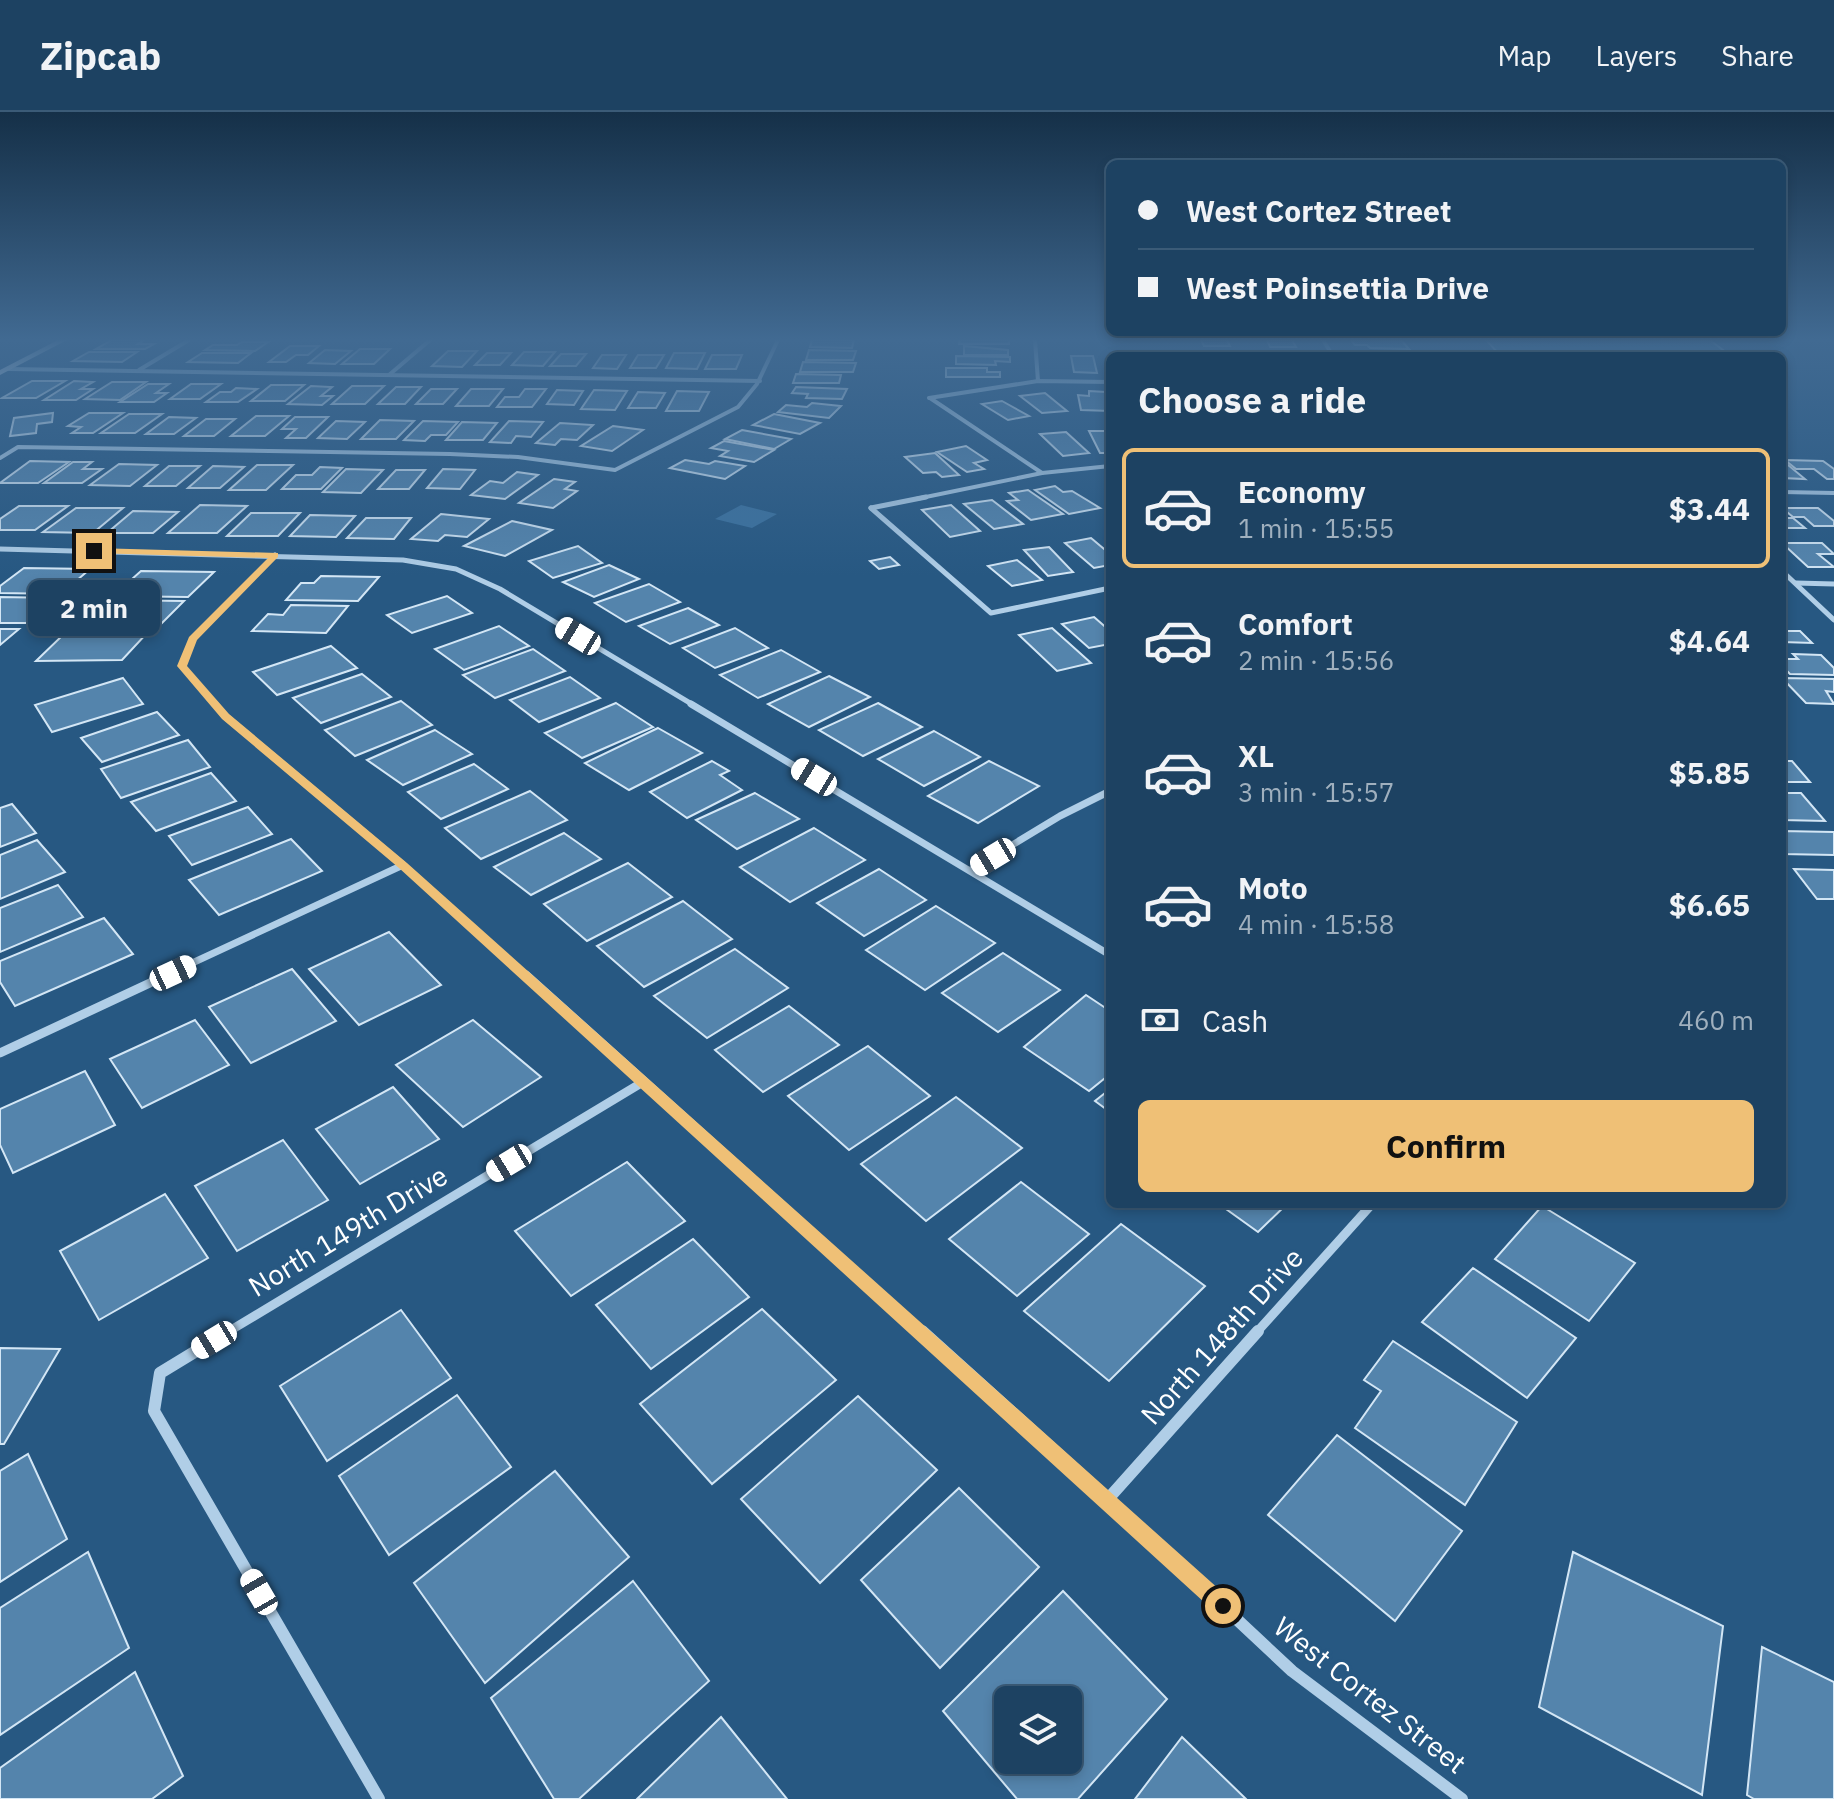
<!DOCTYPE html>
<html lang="en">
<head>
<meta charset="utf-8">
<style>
	:root { --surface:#1d4262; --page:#254968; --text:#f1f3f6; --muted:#a0b0be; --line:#3b5b77; --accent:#efc076 }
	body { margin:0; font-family:"IBM Plex Sans",sans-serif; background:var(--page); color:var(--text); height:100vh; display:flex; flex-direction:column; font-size:30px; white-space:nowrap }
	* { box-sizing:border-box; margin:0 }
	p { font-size:26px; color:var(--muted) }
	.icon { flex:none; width:44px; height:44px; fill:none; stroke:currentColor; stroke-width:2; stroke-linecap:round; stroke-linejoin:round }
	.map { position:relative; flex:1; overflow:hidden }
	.panel { position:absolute; left:1106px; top:240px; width:680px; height:856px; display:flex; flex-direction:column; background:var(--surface); border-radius:12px; box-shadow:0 4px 12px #0003,0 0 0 2px var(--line) }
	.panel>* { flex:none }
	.banner { position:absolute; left:1106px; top:48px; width:680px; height:176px; border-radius:12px; box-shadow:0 4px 12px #0003,0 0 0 2px var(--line); display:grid; align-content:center; height:176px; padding:0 32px; background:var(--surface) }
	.buttons { position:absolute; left:994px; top:1574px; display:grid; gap:16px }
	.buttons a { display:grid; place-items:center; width:88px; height:88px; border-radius:12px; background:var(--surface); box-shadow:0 4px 12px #0003,0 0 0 2px var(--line); font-size:40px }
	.end { position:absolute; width:36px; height:36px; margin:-18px; border:10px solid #efc076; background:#111; box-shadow:0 0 0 4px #111 }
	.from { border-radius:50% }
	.bubble { position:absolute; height:56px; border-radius:12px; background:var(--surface); box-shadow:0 4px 12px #0003,0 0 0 2px var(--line); font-size:26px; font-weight:700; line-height:56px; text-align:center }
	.car { position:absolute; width:24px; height:48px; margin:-24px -12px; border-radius:10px; box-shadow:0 0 6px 2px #0007; background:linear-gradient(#fff 24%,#345 0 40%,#fff 0 76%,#345 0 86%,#fff 0) }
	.banner b { display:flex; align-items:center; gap:28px; height:76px; font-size:30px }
	.banner b+b { border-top:2px solid var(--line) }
	.banner i { width:20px; height:20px; background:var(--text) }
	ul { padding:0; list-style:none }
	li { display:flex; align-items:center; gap:24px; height:120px; margin:0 16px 12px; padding:0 16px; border:4px solid transparent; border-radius:12px }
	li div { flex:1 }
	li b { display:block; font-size:30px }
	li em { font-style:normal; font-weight:700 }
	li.current { border-color:var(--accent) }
	li>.icon { width:72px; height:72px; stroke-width:1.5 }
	h2 { padding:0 32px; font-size:36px; line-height:96px }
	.pay { display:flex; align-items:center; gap:20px; height:88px; padding:0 32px; font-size:30px }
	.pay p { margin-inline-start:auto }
	.action { display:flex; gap:16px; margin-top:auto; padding:16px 32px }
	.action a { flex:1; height:92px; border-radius:12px; background:var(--accent); color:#111; font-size:32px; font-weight:700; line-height:92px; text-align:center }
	header { display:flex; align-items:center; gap:48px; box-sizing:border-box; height:112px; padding:0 40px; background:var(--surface); border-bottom:2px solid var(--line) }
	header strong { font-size:38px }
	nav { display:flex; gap:44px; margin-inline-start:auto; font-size:28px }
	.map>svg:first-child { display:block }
</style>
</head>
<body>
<header>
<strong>Zipcab</strong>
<nav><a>Map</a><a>Layers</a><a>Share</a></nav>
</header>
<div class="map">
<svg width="1834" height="1687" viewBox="0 0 1834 1687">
	<rect width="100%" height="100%" fill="#275882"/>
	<polygon fill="#3c729f" points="741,393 777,402 752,416 715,407"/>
	<g fill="#5484ac" stroke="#d3e6f5" stroke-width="2" fill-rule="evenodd">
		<polygon points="112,228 144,228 138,232 154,232 145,237 96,237"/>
		<polygon points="812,228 854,228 852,236 810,235"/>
		<polygon points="960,228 1009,228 1009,232 959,232"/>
		<polygon points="1201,228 1227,228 1230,234 1204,234"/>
		<polygon points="1267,228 1292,228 1296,235 1270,235"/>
		<polygon points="1351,228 1402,229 1409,237 1370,236 1367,233 1355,233"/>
		<polygon points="1486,228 1711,229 1731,244 1498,241"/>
		<polygon points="242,230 268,230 255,239 205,238 213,233 237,233"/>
		<polygon points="290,234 319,234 308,243 296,243 286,250 269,250"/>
		<polygon points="964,234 1008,238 1008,243 964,243"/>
		<polygon points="360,237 390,237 374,252 342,252"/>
		<polygon points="325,238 351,239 335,252 309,251"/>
		<polygon points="809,238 856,239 853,248 806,248"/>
		<polygon points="448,239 477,239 462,255 432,254"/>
		<polygon points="1357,239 1395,240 1399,243 1409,244 1360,244"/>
		<polygon points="89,240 137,240 122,250 73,249"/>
		<polygon points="524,240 555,240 543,254 512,253"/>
		<polygon points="202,241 251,241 238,251 188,250"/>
		<polygon points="487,241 511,241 500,253 475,253"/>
		<polygon points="674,241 705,241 697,257 666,256"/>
		<polygon points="561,242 586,242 576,254 550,254"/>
		<polygon points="602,243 626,243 617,257 593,256"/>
		<polygon points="638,243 664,243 656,256 630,256"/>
		<polygon points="712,243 742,243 736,257 705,257"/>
		<polygon points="956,244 1010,245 1010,250 995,249 996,253 956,252"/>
		<polygon points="1071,244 1093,244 1097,261 1074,260"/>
		<polygon points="803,250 856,251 853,260 800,260"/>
		<polygon points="946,256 987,256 987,260 1000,260 1000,265 946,265"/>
		<polygon points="796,262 841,263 839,271 793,271"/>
		<polygon points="32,269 65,269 36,286 2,286"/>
		<polygon points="74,269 93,270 81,277 93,277 76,288 44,288"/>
		<polygon points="112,270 146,270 120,288 85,287"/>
		<polygon points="148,272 169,272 156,281 167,281 154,290 120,290"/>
		<polygon points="191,272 221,272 200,287 170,287"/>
		<polygon points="271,273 304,273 285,289 251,289"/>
		<polygon points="311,274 332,275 321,284 333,284 322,293 288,292"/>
		<polygon points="352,274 384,274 365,292 332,292"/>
		<polygon points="396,275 421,275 405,292 378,292"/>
		<polygon points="796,275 847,277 842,287 806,286 808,282 792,281"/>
		<polygon points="236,276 257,277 238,290 206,290 220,280 231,280"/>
		<polygon points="431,277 457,277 443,292 416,292"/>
		<polygon points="471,277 503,277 489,294 456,294"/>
		<polygon points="525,277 546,277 532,295 497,295 505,285 519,285"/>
		<polygon points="557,278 583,279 574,293 547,292"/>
		<polygon points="594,278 627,279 615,298 581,297"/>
		<polygon points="677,279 709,280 699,299 666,299"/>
		<polygon points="1089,279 1106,280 1110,299 1081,298 1078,283 1089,284"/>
		<polygon points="638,280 665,281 656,296 628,296"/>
		<polygon points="1045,281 1067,299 1042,301 1020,284"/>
		<polygon points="1002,289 1029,304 1008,308 982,292"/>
		<polygon points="812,291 841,294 829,306 778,300 786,293 807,295"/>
		<polygon points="53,301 52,310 37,312 36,321 10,324 14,306"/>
		<polygon points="89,301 123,301 93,321 72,321 81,315 68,314"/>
		<polygon points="129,302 162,302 135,321 101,321"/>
		<polygon points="774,302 820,311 800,322 753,313"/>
		<polygon points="256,304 289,304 265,324 231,324"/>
		<polygon points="169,305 196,306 174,322 146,322"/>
		<polygon points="295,305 328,305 306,326 286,326 296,317 282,317"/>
		<polygon points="206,307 235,307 214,324 184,324"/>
		<polygon points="380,308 414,309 396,327 361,327"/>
		<polygon points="336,309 365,310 347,327 318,326"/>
		<polygon points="423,309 458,310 446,323 431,323 425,329 404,328"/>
		<polygon points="509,309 543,310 531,325 516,324 511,331 490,330"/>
		<polygon points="462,310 497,311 483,328 446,328"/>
		<polygon points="560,311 593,313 577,328 561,327 555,333 536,331"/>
		<polygon points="613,314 643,318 612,339 581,334"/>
		<polygon points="742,318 791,327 774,337 725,327"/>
		<polygon points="1089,319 1110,319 1110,341 1100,341"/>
		<polygon points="1066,320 1089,341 1063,344 1040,322"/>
		<polygon points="724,329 774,338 754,350 720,344 728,339 711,336"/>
		<polygon points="966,334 987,348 974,351 984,357 967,360 937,340"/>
		<polygon points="935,341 959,363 942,365 936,360 923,361 905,345"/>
		<polygon points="685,348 709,352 715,349 745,354 725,367 670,356"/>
		<polygon points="1782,348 1805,367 1782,366"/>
		<polygon points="1785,348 1823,349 1834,357 1834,367 1827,367 1814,357 1796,357"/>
		<polygon points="30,349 69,350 38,371 0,371"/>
		<polygon points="73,350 92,350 83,357 102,357 82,371 44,371"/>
		<polygon points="119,352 157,353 130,374 90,373"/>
		<polygon points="257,353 293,353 266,378 229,378"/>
		<polygon points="169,354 200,354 176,374 145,374"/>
		<polygon points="213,354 244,355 220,376 188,376"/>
		<polygon points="320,355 342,356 321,377 282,377 296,363 312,363"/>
		<polygon points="346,357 383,358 361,381 323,380"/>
		<polygon points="443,357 475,358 460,377 427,376"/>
		<polygon points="396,358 425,358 409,377 378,377"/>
		<polygon points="517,360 538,363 505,387 471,383 490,369 503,371"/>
		<polygon points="554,367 575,370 565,377 577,379 553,396 519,391"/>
		<polygon points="1055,374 1063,380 1072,379 1100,396 1069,402 1035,378"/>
		<polygon points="1028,378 1063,402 1031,408 1007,389 1018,388 1009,381"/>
		<polygon points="992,388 1023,412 994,417 964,392"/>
		<polygon points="200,393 247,394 217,421 168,421"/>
		<polygon points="951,393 980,419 950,425 922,398"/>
		<polygon points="19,394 68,394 35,418 0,418 0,407"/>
		<polygon points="76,396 123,396 93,421 43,420"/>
		<polygon points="1782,396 1818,396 1834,409 1834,414 1814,414 1804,405 1793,405"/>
		<polygon points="133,399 178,400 153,421 107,421"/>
		<polygon points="251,401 300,401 278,424 227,424"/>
		<polygon points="441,402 489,407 467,425 445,423 438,429 411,427"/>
		<polygon points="310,403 355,404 336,425 290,424"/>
		<polygon points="366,406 411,406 394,427 347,426"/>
		<polygon points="1782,406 1793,406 1805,416 1782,416"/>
		<polygon points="512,409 552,418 505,444 464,434"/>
		<polygon points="1091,426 1110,442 1110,453 1094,456 1065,431"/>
		<polygon points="1782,431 1822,431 1834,442 1818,442 1834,455 1808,455"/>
		<polygon points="578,434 602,451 553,466 529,449"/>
		<polygon points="1049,435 1073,460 1048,464 1024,438"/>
		<polygon points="890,445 899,453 879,457 870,449"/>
		<polygon points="1017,448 1042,468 1012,474 988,454"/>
		<polygon points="609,453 639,467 594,485 563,470"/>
		<polygon points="24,456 90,457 61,482 0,481 0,474"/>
		<polygon points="141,459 214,460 188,485 113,484"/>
		<polygon points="321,464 379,465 358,489 286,488 301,471 314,471"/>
		<polygon points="649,472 680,490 626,510 595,491"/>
		<polygon points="447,484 472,501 412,521 387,503"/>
		<polygon points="0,485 56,486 26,511 0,511"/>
		<polygon points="106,488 184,489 158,515 77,514"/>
		<polygon points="291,493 348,494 326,521 252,519 268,502 283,503"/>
		<polygon points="688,496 719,513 670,532 639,514"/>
		<polygon points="1094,505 1110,519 1110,532 1089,536 1062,512"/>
		<polygon points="499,514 529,534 464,558 435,537"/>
		<polygon points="735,516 768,536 715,556 683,536"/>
		<polygon points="1052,516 1091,551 1057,559 1019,523"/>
		<polygon points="0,517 19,517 0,533"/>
		<polygon points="1782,519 1800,519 1812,531 1782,530"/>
		<polygon points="66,520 148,520 122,548 36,549"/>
		<polygon points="331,534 357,556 277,583 253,560"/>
		<polygon points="533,537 565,559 495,586 463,563"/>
		<polygon points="781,538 820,560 758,586 720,563"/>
		<polygon points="1793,542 1821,543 1834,556 1834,563 1790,562 1782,554 1782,547 1798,547"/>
		<polygon points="362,562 391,585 321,611 293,586"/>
		<polygon points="829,564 870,585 809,615 768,592"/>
		<polygon points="570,565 600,586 539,610 510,588"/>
		<polygon points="123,566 143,592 52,620 35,593"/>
		<polygon points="1782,566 1834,567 1834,580 1826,579 1834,592 1806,591"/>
		<polygon points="401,589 432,613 355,644 325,618"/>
		<polygon points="616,591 653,615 582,646 545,621"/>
		<polygon points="878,591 922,615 863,644 819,618"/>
		<polygon points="157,600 179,623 102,650 81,626"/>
		<polygon points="658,616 702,641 629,678 585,651"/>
		<polygon points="435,618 472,642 403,673 367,648"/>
		<polygon points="934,619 980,645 924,674 878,647"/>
		<polygon points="188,628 210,655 121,686 101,657"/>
		<polygon points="712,649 729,659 720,663 742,678 687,706 650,680"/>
		<polygon points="989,649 1039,674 978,711 928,684"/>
		<polygon points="1782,649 1792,649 1810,670 1782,670"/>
		<polygon points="474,652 508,677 441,707 408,680"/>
		<polygon points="211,661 236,689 156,719 131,690"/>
		<polygon points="530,679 567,708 481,747 445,716"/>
		<polygon points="755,681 799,707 737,737 696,708"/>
		<polygon points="1782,681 1801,681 1825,709 1782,708"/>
		<polygon points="12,692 36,721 0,735 0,696"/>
		<polygon points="248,695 272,722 192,753 169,724"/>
		<polygon points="814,716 865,748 790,790 740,755"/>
		<polygon points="1782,719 1834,720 1834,743 1782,742"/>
		<polygon points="564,721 601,747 531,783 494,755"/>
		<polygon points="291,727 322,759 219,803 189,768"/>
		<polygon points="37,728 65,760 0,787 0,743"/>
		<polygon points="628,751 672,785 587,829 544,792"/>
		<polygon points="879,757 926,788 864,824 817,791"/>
		<polygon points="1794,757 1834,758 1834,787 1817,787"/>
		<polygon points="58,773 83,805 0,840 0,796"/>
		<polygon points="683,789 732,827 644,875 597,834"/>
		<polygon points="936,794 995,831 925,878 866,838"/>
		<polygon points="104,806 133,842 15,894 0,870 0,849"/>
		<polygon points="389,820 441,873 359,913 309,857"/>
		<polygon points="735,837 788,876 707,926 654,884"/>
		<polygon points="1003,841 1060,878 998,920 942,881"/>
		<polygon points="292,857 336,909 251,951 209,895"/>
		<polygon points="1086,883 1110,899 1110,962 1089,979 1024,935"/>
		<polygon points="789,894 839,933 763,980 715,938"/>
		<polygon points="195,908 229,953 142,996 110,947"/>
		<polygon points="473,908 541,965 463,1015 396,953"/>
		<polygon points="868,934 930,984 849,1038 788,984"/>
		<polygon points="85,959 115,1013 13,1061 0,1033 0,997"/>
		<polygon points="393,975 439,1027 360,1072 316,1017"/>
		<polygon points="1110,977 1110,1000 1095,989"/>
		<polygon points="956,985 1022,1036 926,1109 861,1052"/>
		<polygon points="283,1028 328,1088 237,1139 195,1074"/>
		<polygon points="627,1050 685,1109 571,1184 515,1119"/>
		<polygon points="1021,1070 1089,1122 1017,1184 949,1127"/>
		<polygon points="165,1082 208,1146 99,1208 60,1139"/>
		<polygon points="1219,1092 1287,1092 1258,1120"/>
		<polygon points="1542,1094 1635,1151 1589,1209 1495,1147"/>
		<polygon points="1121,1112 1205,1174 1109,1269 1024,1199"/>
		<polygon points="693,1127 749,1185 651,1257 596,1193"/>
		<polygon points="1473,1156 1576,1226 1527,1286 1422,1210"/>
		<polygon points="762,1197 836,1268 712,1372 640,1292"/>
		<polygon points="401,1198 451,1266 327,1349 280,1274"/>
		<polygon points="1393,1229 1517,1310 1465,1393 1355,1316 1381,1279 1364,1268"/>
		<polygon points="0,1236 60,1237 4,1332 0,1332"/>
		<polygon points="457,1283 511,1355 389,1443 339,1364"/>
		<polygon points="858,1284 937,1358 820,1471 741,1387"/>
		<polygon points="1337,1323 1462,1419 1395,1509 1268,1403"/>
		<polygon points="28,1342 67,1427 0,1470 0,1359"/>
		<polygon points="555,1359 629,1445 485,1571 414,1471"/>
		<polygon points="959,1376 1039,1455 940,1556 861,1468"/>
		<polygon points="88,1440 129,1536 0,1623 0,1496"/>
		<polygon points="1573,1440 1723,1514 1702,1683 1539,1595"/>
		<polygon points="633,1469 709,1569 579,1687 554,1687 491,1586"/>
		<path d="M1063,1479L1167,1587L1078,1687H1017L943,1599ZM1008,1588H1068V1648H1008Z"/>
		<polygon points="1762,1535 1834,1570 1834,1687 1754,1687 1747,1683"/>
		<polygon points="135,1560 183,1664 152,1687 0,1687 0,1656"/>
		<polygon points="721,1605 787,1687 637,1687"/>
		<polygon points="1182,1625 1246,1687 1135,1687"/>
	</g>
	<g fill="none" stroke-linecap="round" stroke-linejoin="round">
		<g stroke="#b0cee7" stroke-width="4">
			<polyline points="1035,228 1038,269"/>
			<polyline points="1323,228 1333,244"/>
			<polyline points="9,257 760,269"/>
			<polyline points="139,258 189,228"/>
			<polyline points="389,263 430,228"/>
			<polyline points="929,286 1038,269 1110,270"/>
			<polyline points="930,286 1042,361"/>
			<polyline points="0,346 18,335 450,342 518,345 615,358 738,295 757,272 778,228"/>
			<polyline points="1782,380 1834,381"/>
			<polyline points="916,387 1042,361 1110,354"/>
		</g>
		<g stroke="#b0cee7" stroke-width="5">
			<polyline points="871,396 991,501 1110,476"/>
			<polyline points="871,396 926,385"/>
			<polyline points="0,437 403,448 456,457 500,477 695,594"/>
			<polyline points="1782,459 1834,508"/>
			<polyline points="1796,471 1834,472"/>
			<polyline points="216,594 182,554 193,527 275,443"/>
		</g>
		<g stroke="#b0cee7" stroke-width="7">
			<polyline points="215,592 225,604 403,753 528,865"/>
			<polyline points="691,592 1110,843"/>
			<polyline points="971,758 1060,704 1110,679"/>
			<polyline points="162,865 403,753"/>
		</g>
		<g stroke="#b0cee7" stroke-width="9">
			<polyline points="526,863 924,1221"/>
			<polyline points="0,941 167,863"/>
			<polyline points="226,1221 643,970"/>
			<polyline points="1256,1221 1372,1092"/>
		</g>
		<g stroke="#b0cee7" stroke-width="12">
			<polyline points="229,1219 160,1261 154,1299 379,1687"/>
			<polyline points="922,1219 1108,1387 1292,1559 1462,1687"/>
			<polyline points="1108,1387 1258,1219"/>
		</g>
		<polygon fill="#dae9f6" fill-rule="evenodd" points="58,228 67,228 0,263 0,258"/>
	</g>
	<linearGradient id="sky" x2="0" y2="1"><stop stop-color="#153048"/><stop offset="0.49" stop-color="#416a92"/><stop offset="1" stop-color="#416a92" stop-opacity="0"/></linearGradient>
	<rect width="1834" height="464" fill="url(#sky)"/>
	<polygon fill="#efc076" points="94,436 278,441 278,445 197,528 187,554 229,602 407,751 1230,1487 1233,1494 1230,1501 1223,1504 1216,1501 399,756 222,607 177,554 189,525 268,446 91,441"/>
	<g text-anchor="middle" stroke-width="6" stroke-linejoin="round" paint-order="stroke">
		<g font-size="28" fill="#fff" stroke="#275882">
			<text transform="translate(348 1119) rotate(-31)" y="10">North 149th Drive</text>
			<text transform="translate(1222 1224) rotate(-48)" y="10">North 148th Drive</text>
			<text transform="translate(1370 1583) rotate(38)" y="10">West Cortez Street</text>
		</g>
	</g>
</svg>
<div class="buttons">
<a><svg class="icon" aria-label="layers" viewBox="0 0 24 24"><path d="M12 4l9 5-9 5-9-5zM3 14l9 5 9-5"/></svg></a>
</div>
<i class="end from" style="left:1223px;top:1494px"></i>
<i class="end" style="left:94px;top:439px"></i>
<div class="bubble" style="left:28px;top:468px;width:132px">2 min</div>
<i class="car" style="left:578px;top:524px;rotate:301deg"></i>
<i class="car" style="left:814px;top:665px;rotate:301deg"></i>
<i class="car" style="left:993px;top:745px;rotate:239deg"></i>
<i class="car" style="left:173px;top:861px;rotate:65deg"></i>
<i class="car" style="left:509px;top:1051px;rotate:239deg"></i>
<i class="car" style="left:214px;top:1228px;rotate:239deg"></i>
<i class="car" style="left:259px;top:1480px;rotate:330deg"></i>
<div class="banner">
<b><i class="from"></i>West Cortez Street</b>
<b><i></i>West Poinsettia Drive</b>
</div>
<section class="panel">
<h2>Choose a ride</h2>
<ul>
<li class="current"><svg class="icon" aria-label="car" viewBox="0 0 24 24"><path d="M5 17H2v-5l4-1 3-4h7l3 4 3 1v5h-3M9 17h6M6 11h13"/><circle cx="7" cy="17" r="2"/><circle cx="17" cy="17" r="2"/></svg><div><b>Economy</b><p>1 min · 15:55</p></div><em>$3.44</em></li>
<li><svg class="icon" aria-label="car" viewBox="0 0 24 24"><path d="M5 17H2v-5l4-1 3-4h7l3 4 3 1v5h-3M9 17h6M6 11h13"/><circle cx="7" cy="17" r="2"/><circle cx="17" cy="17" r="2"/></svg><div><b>Comfort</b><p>2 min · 15:56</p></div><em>$4.64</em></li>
<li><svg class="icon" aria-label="car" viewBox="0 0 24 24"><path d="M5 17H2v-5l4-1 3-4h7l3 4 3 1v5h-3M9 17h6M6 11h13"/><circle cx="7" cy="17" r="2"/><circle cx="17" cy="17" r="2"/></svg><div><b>XL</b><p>3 min · 15:57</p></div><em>$5.85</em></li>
<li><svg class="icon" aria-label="car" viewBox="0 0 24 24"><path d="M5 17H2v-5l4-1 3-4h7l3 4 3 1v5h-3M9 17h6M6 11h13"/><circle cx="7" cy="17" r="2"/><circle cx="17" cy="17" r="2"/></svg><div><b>Moto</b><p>4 min · 15:58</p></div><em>$6.65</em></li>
</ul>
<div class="pay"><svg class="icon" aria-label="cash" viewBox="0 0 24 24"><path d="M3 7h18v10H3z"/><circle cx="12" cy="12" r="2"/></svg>Cash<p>460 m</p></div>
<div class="action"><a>Confirm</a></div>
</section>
</div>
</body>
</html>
